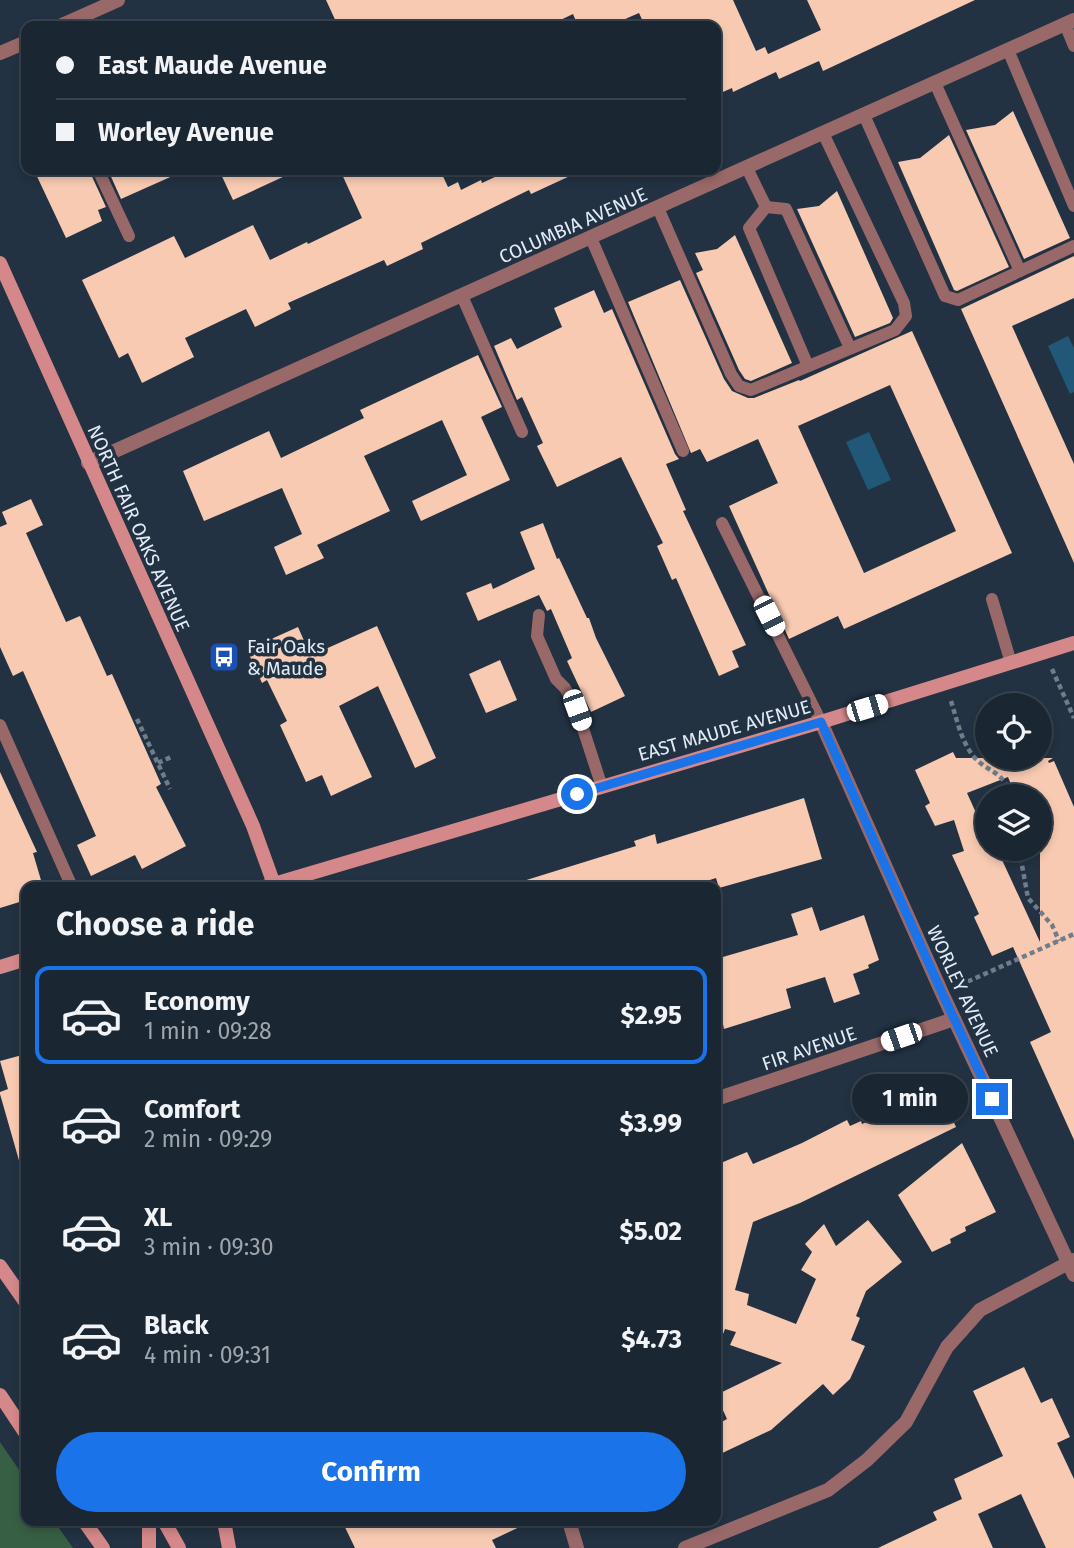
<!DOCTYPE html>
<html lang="en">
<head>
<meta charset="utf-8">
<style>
	:root { --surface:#1a2632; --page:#232e3a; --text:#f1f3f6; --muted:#9fa5ac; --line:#38434d; --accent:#1a73e8 }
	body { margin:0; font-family:"Fira Sans",sans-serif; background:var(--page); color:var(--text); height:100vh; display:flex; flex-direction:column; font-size:26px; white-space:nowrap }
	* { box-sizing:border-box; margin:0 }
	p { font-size:23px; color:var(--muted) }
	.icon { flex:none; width:38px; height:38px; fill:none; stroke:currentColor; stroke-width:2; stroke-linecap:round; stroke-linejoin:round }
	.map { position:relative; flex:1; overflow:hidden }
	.panel { position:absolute; left:21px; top:882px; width:700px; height:644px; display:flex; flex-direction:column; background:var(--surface); border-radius:14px; box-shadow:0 4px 10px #0003,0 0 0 2px var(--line) }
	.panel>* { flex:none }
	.top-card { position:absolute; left:21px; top:21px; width:700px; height:154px; border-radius:14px; box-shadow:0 4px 10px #0003,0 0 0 2px var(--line); display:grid; align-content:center; height:154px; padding:0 35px; background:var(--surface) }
	.buttons { position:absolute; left:975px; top:693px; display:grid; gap:14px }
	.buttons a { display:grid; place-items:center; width:77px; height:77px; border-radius:50%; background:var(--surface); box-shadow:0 4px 10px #0003,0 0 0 2px var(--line); font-size:35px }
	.end { position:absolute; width:32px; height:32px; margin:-16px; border:9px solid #1a73e8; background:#fff; box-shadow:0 0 0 4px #fff }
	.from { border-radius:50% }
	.bubble { position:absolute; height:49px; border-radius:24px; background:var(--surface); box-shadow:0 4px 10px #0003,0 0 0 2px var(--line); font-size:23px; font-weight:700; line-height:49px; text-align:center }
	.car { position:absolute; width:21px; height:42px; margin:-21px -10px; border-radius:9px; box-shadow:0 0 5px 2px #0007; background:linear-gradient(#fff 24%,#345 0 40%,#fff 0 76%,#345 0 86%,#fff 0) }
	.top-card b { display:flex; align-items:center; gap:24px; height:66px; font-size:26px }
	.top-card b+b { border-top:2px solid var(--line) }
	.top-card i { width:18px; height:18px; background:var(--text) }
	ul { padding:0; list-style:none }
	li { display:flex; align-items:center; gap:21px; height:98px; margin:0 14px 10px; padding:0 21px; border:4px solid transparent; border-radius:14px }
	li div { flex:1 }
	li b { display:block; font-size:26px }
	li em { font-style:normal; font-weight:700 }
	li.active { border-color:var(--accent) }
	li>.icon { width:63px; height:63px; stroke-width:1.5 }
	h2 { padding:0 35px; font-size:32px; line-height:84px }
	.cta { display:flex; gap:14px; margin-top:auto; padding:14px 35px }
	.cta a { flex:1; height:80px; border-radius:42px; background:var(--accent); color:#fff; font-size:28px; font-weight:700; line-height:80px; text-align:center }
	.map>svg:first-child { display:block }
</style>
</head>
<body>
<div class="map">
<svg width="1074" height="1548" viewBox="0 0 1074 1548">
	<rect width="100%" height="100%" fill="#223242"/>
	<polygon fill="#375f43" points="0,1442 26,1480 26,1521 54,1521 73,1548 0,1548"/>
	<g fill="#215878">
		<polygon points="1068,336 1074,348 1074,392 1070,394 1048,346"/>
		<polygon points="869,432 891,480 868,490 846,442"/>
	</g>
	<g fill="#f8cab2" fill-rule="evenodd">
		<polygon points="326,0 733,0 756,51 765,47 768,54 821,30 807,0 975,0 823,71 819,61 779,79 776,72 733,92 732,88 716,95 716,26 645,26 639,13 609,26 578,26 573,14 548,26 338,26"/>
		<polygon points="1013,111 1070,238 1024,259 966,130 995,125"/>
		<polygon points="949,135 1009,267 957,291 954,290 898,162 920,158"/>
		<polygon points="34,170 89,170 106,207 98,210 102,221 66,238"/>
		<polygon points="108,170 186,170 121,199"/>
		<polygon points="219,170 298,170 233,200"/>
		<polygon points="340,170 440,170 448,187 458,182 461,190 481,180 482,183 510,170 583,170 531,194 529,190 474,217 421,243 423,249 387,266 384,260 288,303 291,309 255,327 246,309 185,338 194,357 142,383 128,353 119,358 82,280 174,236 185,258 253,225 270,260 307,242 308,244 362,218"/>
		<polygon points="837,191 893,318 890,323 855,337 797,209 819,206"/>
		<polygon points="735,235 792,363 751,381 745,379 739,370 696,273 703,270 695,253 717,249"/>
		<polygon points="1074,256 1074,298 1012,326 1074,464 1074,563 961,309"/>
		<path d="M680,280L724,379L732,391L748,398H754L799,380L800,381L912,331L1012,553L844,629L838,616L789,639L729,506L778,483L758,439L707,462L700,449L691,453L628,302ZM890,385L956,531L864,573L798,426Z"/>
		<polygon points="594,290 604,313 612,309 675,454 679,459 666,464 686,510 683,511 746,645 732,651 739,667 719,676 676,578 672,580 657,546 663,543 621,457 557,487 537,446 543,443 522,397 517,400 494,346 511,338 517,349 562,327 554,308"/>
		<polygon points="478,355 502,407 481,417 510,480 421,521 412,501 467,475 442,420 364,456 390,511 317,545 324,558 286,575 274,547 302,534 282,488 204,521 183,471 269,431 281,458 364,418 360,410"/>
		<polygon points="31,499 43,525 26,533 66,622 80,616 107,676 112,674 161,784 156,787 186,846 142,869 135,855 91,876 77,845 96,836 23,671 13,676 0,647 0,527 7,524 2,512"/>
		<polygon points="543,523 557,559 559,558 587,618 589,618 596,638 625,696 591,712 567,661 572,658 551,609 547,611 539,595 478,621 466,593 491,583 493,589 535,569 520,532"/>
		<polygon points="377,626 436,758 415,768 378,686 339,706 372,777 331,796 322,775 306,782 280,725 287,721 267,680 262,683 247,650 298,627 309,652 319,647 321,651"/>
		<polygon points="500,660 517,700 486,713 469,674"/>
		<path d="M953,752L956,758H1053L1048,761L1049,763L1054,761L1074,807V1140L1030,1042L1051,1032L1013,947L992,956L974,917L979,914L952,855L964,851L954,820L935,826L925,806L930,803L915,770ZM1008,777L1012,787L1016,785L1021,796H1040V942L997,849H987V837L967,793Z"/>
		<polygon points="0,772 37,852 33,853 43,887 26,887 26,900 0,908"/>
		<polygon points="804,798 822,859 719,888 716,878 688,887 521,887 520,882 636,846 634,841 655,834 657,844"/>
		<polygon points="812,907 820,931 864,915 879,960 868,965 869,968 853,974 860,994 834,1003 825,977 786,989 791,1008 724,1029 722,1019 716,1021 716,959 798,935 791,914"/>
		<polygon points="26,1054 26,1163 20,1164 0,1094 0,1092 8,1089 0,1061"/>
		<polygon points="939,1090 956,1127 800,1203 753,1222 735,1290 749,1294 747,1305 796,1324 816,1279 801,1270 812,1252 805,1244 824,1224 836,1246 868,1220 902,1262 866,1291 856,1316 860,1318 851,1340 865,1346 850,1379 833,1395 823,1384 771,1430 716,1456 716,1425 727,1419 716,1395 782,1363 730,1345 736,1332 725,1329 723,1334 716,1333 716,1165 747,1152 753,1164 802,1143 847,1120 850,1126 861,1121 862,1124"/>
		<polygon points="962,1143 996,1212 965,1227 966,1231 950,1239 951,1243 932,1252 898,1195"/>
		<polygon points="1024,1367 1041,1403 1052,1398 1070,1437 1057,1443 1074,1479 1074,1548 1046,1548 1021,1494 978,1514 993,1548 878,1548 937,1520 933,1512 962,1499 954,1479 1003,1456 973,1391"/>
		<polygon points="342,1521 532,1521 492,1540 496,1548 355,1548"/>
	</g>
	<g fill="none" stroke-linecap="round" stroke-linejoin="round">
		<g stroke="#6f7d8b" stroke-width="4.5" stroke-dasharray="5 3.5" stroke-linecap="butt">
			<polyline points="1052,669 1074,718"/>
			<path d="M951,701C957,720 961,741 974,757C988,773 1005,771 1010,796"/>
			<polyline points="137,719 170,789"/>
			<polyline points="158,763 171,757"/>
			<polyline points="1019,849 1028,898 1052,925 1059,941"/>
			<polyline points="960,985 1074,934"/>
		</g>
		<g stroke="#996969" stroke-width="12">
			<polyline points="1065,24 1074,46"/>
			<polyline points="1008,50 1074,206"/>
			<polyline points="935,83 1020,271"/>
			<polyline points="864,115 945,296 958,300 1074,246"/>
			<polyline points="747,168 766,207"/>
			<polyline points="98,170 129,236"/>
			<polyline points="766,207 749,228 808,366"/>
			<polyline points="766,207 786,209 850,348"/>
			<polyline points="658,208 731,374 739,386 751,390 895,330 906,316 904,303 823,133"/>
			<polyline points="591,238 683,451"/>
			<polyline points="462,296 522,432"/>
			<polyline points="722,523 821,722"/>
			<polyline points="992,599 1011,663"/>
			<polyline points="539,615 537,636 556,679 565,688 577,710 602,787"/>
			<polyline points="0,725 72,887"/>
		</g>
		<g stroke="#996969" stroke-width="14">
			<polyline points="60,26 118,0"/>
			<polyline points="0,53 26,42"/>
			<polyline points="88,463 1074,20"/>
			<polyline points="821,722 942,993 1074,1275"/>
			<polyline points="716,1099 954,1019"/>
			<polyline points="569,1521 577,1548"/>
			<polyline points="685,1548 828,1490 867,1460 906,1422 947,1347 980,1310 1074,1260"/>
		</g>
		<g stroke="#d48889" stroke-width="14">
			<polyline points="0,263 253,826 275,887"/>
			<polyline points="264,887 821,722 1074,643"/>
			<polyline points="0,967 26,959"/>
			<polyline points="0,1266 26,1303"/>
			<polyline points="0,1395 26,1434"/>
			<polyline points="84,1521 103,1548"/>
			<polyline points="149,1521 149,1548"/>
			<polyline points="164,1521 179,1548"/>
			<polyline points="224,1521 229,1548"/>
		</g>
	</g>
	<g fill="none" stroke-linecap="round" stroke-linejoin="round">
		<polyline stroke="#1a73e8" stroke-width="9" points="577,794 821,722 942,993 992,1099"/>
	</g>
	<defs>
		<g id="bus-square" transform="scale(1.575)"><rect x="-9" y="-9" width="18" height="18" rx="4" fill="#1a4fb4" stroke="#223242"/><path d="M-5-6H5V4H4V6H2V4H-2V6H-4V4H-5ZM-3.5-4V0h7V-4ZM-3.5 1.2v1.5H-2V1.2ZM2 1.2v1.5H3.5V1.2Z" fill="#fff"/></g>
	</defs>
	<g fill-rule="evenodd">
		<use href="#bus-square" x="224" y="657"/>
	</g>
	<g text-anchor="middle" stroke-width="7" stroke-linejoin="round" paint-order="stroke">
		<g font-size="19" fill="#e2ecf7" stroke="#223242">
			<text transform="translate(573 225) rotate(-24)" y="7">COLUMBIA AVENUE</text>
			<text transform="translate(139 528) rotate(66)" y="7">NORTH FAIR OAKS AVENUE</text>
			<text transform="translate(724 730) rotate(-16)" y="7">EAST MAUDE AVENUE</text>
			<text transform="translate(963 991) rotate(65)" y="7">WORLEY AVENUE</text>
			<text transform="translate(809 1048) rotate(-19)" y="7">FIR AVENUE</text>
		</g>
		<g font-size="19" fill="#e2ecf7" stroke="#223242" text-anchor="start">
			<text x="247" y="653">Fair Oaks<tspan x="247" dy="22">&amp; Maude</tspan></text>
		</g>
	</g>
</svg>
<div class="buttons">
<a><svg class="icon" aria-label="locate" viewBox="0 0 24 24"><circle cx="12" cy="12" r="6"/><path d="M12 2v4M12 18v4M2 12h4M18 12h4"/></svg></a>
<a><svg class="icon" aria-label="layers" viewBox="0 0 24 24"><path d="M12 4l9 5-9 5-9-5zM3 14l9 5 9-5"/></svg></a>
</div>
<i class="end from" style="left:577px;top:794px"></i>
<i class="end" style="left:992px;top:1099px"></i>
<div class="bubble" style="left:852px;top:1074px;width:116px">1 min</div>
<i class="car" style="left:769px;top:616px;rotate:153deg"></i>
<i class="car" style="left:867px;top:708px;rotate:73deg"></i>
<i class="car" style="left:577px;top:710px;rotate:160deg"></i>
<i class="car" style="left:901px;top:1037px;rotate:251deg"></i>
<div class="top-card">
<b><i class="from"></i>East Maude Avenue</b>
<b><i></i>Worley Avenue</b>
</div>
<section class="panel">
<h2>Choose a ride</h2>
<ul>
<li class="active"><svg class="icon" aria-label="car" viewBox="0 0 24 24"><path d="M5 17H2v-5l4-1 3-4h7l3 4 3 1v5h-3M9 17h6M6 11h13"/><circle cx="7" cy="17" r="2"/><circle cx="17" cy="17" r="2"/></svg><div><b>Economy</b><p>1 min · 09:28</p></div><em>$2.95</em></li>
<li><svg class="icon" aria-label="car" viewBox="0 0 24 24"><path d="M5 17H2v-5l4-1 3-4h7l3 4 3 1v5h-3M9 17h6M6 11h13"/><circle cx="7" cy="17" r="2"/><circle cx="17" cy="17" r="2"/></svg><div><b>Comfort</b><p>2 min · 09:29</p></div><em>$3.99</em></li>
<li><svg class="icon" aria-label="car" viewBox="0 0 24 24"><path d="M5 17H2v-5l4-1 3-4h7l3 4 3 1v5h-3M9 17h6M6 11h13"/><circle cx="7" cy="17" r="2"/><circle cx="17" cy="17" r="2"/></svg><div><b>XL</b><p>3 min · 09:30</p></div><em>$5.02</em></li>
<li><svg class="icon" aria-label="car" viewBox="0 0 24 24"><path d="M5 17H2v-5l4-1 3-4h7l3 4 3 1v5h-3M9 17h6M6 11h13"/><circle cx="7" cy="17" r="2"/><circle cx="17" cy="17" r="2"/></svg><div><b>Black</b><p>4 min · 09:31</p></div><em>$4.73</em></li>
</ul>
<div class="cta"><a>Confirm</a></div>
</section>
</div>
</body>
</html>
